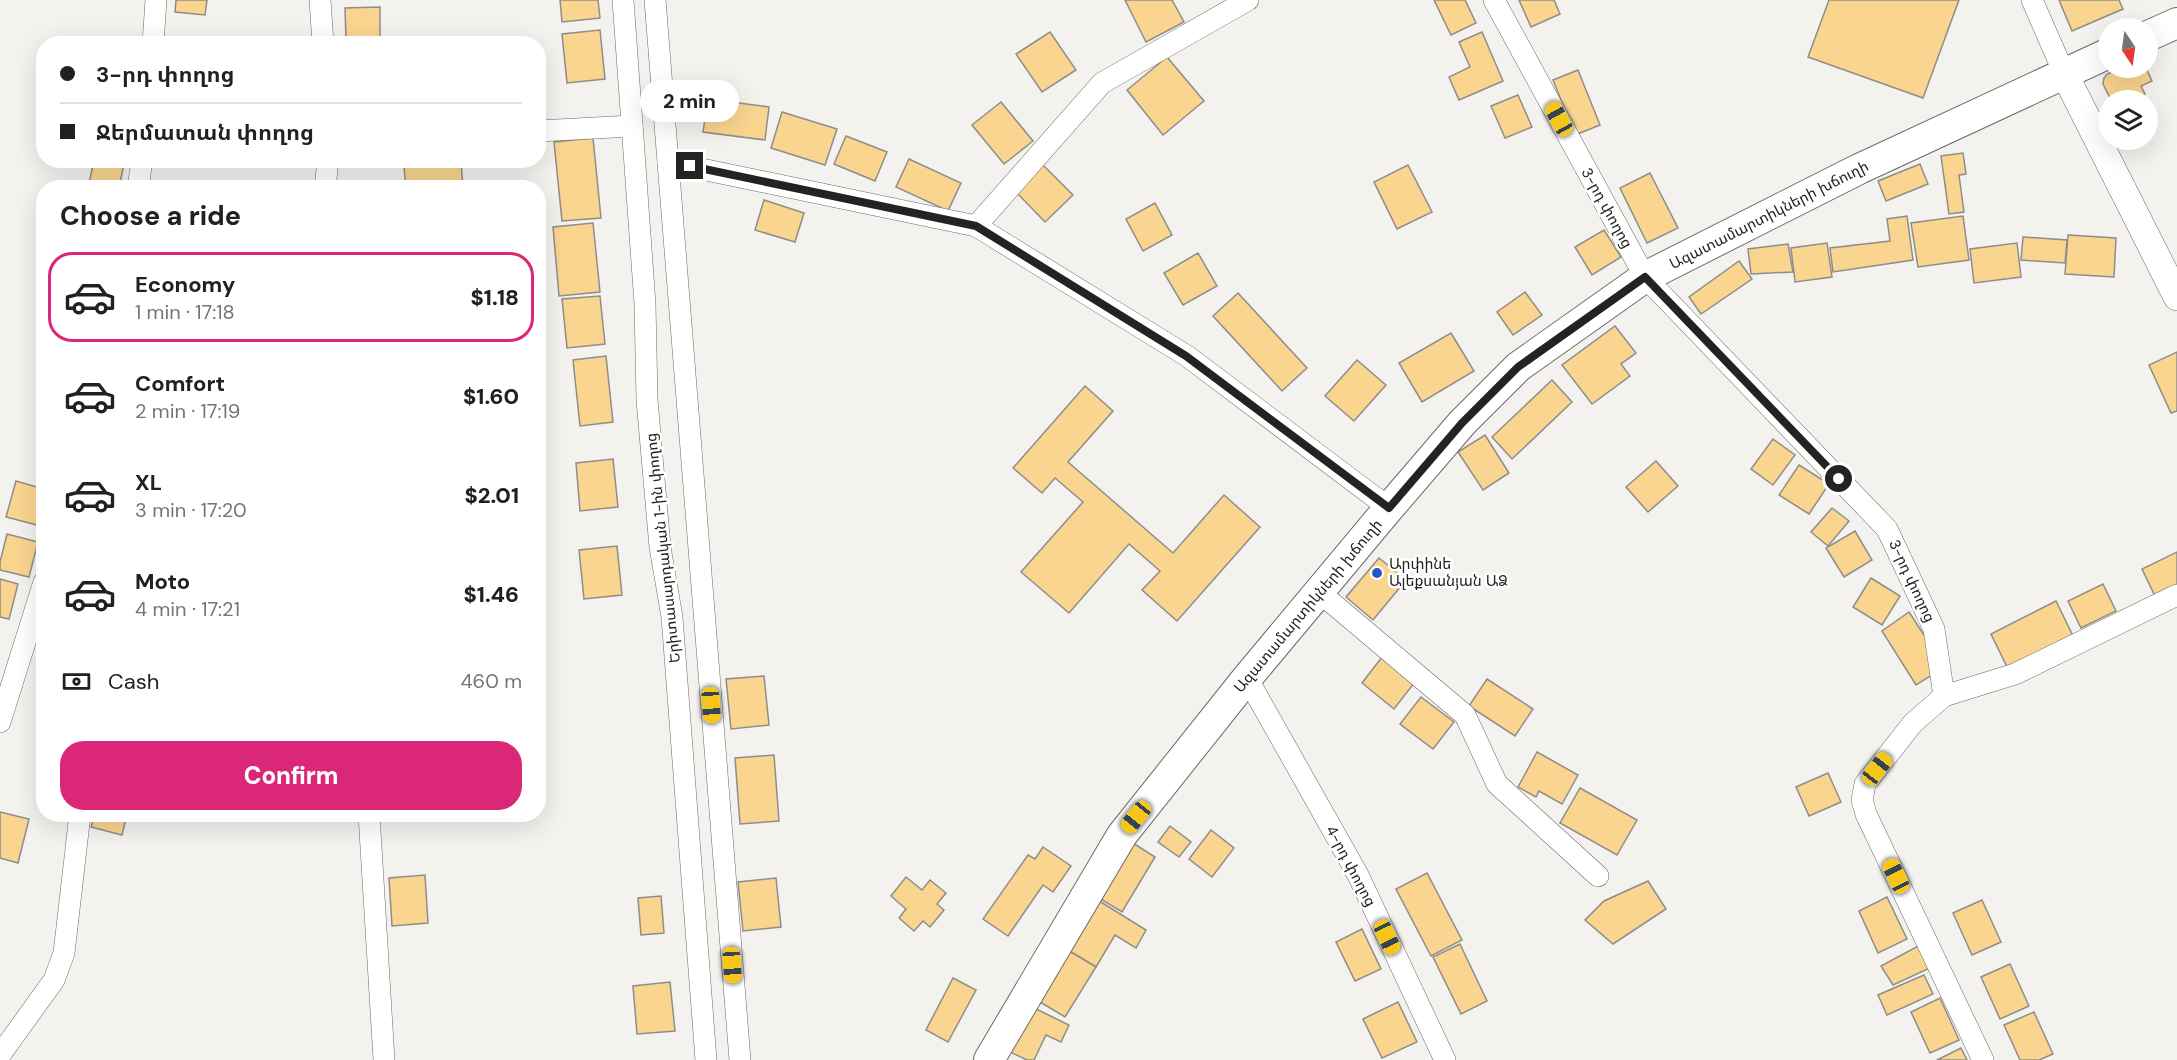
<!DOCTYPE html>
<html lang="en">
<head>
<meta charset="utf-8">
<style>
	:root { --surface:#fff; --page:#f2f2f2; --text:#202124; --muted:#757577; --line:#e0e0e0; --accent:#db2777 }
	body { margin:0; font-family:"DM Sans","Noto Sans Armenian",sans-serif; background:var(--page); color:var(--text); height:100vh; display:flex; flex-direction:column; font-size:22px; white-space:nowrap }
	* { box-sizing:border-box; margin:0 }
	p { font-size:20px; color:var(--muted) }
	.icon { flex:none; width:33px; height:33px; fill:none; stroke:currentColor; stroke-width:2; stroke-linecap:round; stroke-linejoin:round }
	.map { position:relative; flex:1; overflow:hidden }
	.drawer { position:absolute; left:36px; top:180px; width:510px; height:642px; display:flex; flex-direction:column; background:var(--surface); border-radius:24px; box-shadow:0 6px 24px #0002 }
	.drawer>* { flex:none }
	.hud { position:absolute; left:36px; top:36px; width:510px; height:132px; border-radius:24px; box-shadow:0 6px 24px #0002; display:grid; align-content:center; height:132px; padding:0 24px; background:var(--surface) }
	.needle { width:39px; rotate:167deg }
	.fabs { position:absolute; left:2098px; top:18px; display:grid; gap:12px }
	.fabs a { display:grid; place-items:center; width:60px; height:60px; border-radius:50%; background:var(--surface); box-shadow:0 6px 24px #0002; font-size:30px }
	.end { position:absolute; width:27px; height:27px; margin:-14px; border:8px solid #232321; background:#fff; box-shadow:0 0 0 3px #fff }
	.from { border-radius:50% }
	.bubble { position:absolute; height:42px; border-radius:21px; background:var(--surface); box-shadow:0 6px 24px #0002; font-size:20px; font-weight:800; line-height:42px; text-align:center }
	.car { position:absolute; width:18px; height:36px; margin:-18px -9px; border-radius:8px; box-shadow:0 0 4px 2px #0007; background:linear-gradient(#f5c518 24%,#345 0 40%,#f5c518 0 76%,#345 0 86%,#f5c518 0) }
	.hud b { display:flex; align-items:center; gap:21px; height:57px; font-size:22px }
	.hud b+b { border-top:2px solid var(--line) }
	.hud i { width:15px; height:15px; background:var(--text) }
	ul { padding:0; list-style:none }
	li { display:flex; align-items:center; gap:18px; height:90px; margin:0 12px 9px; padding:0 12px; border:3px solid transparent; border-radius:24px }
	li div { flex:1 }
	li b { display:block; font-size:22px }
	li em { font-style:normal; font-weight:800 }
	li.on { border-color:var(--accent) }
	li>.icon { width:54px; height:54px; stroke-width:1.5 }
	h2 { padding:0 24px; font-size:27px; line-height:72px }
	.pay { display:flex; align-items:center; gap:15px; height:66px; padding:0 24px; font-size:22px }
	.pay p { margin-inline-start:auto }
	.primary-button { display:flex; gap:12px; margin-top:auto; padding:12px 24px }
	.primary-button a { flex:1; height:69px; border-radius:24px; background:var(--accent); color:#fff; font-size:24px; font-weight:800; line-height:69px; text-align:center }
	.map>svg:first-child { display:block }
</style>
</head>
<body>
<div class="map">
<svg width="2177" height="1060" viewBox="0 0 2177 1060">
	<rect width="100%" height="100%" fill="#f4f2ee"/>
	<g fill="#fad58f" stroke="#8f8d8a" stroke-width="1.5">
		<polygon points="176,0 207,0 205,15 175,12"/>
		<polygon points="560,0 598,0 600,18 562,22"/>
		<polygon points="1125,0 1172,0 1184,22 1146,42"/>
		<polygon points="1434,0 1465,0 1476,23 1451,35"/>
		<polygon points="1519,0 1554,0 1560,14 1531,27"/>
		<polygon points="1829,0 1959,0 1923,98 1808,57"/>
		<polygon points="2059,0 2119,0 2123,9 2072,31"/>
		<polygon points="380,7 380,39 346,40 345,8"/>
		<polygon points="600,30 605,79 567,83 562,34"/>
		<polygon points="1050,32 1076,70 1042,92 1016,54"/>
		<polygon points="1482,32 1503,81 1459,100 1449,77 1470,67 1459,42"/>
		<polygon points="1167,57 1204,101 1163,135 1127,90"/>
		<polygon points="2121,68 2146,68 2152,81 2141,86 2145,94 2132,100 2111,100 2103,84 2104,78 2107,74"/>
		<polygon points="1578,70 1600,125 1575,135 1553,80"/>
		<polygon points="1518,95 1532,127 1505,138 1491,106"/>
		<polygon points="708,99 769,107 765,140 703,132"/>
		<polygon points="1001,102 1033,141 1004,164 972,125"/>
		<polygon points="782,112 837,129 825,165 771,148"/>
		<polygon points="846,136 887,152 875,181 834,164"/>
		<polygon points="593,138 601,218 562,221 554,142"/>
		<polygon points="1963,153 1966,174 1959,175 1964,212 1949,214 1941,156"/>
		<polygon points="909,159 961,183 948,211 896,187"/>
		<polygon points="94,160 108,160 124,164 119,188 88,188"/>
		<polygon points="461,162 463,188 406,188 404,167"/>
		<polygon points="1920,164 1928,184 1886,201 1878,181"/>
		<polygon points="1043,165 1073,195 1045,222 1016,192"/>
		<polygon points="1408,165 1432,212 1397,229 1374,182"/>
		<polygon points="1650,173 1678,228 1647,243 1620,188"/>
		<polygon points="764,200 804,213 795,242 755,230"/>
		<polygon points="1155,203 1172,235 1143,251 1126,219"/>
		<polygon points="1907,216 1913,260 1833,272 1830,248 1890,241 1887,219"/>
		<polygon points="1963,216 1969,260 1918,267 1911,223"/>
		<polygon points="593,223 600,292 559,296 553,227"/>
		<polygon points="1604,230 1621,257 1592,275 1575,247"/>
		<polygon points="2068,235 2116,238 2114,277 2065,274"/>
		<polygon points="2023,237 2067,240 2065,263 2021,260"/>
		<polygon points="1827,243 1832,277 1795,282 1791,248"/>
		<polygon points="2017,243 2021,277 1974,283 1970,249"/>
		<polygon points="1788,244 1793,272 1751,274 1748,249"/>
		<polygon points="1198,253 1217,286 1183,305 1164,273"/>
		<polygon points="1739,261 1752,279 1701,314 1689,297"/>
		<polygon points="1525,292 1542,315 1513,335 1497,312"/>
		<polygon points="1238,293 1307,368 1282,391 1213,316"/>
		<polygon points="600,296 605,344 567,348 562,299"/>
		<polygon points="1615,326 1636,353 1621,364 1630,376 1592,404 1562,365"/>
		<polygon points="1451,333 1474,371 1422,402 1399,363"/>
		<polygon points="2177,352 2177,411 2171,413 2149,365"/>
		<polygon points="606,356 613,422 580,426 573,360"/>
		<polygon points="1357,360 1386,385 1354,421 1325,396"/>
		<polygon points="1552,380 1572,402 1512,459 1492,437"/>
		<polygon points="1085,386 1113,411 1068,462 1173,553 1224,495 1260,527 1177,621 1142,590 1160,571 1129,544 1069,613 1021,572 1083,502 1055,478 1042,493 1013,468"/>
		<polygon points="1485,435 1509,473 1483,490 1458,452"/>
		<polygon points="1773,439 1795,455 1773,485 1751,469"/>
		<polygon points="613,459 618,507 580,511 576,463"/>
		<polygon points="1656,461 1678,486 1648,512 1626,487"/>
		<polygon points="1799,465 1829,484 1809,514 1779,495"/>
		<polygon points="16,481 44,489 44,500 37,525 6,517"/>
		<polygon points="1832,508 1849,521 1828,546 1811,532"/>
		<polygon points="1855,531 1872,560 1844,577 1826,548"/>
		<polygon points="7,534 38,542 29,577 0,570 0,562"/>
		<polygon points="617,546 622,595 584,599 579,550"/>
		<polygon points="2177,552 2177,586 2155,596 2142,569"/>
		<polygon points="1379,558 1406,580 1373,620 1346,597"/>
		<polygon points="1871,578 1900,596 1882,625 1853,607"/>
		<polygon points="0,579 18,584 9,619 0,617"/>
		<polygon points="2103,584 2116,611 2081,628 2068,601"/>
		<polygon points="2056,601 2074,638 2009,671 1991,634"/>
		<polygon points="1909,612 1926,638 1932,675 1916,685 1882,631"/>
		<polygon points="1382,657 1415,682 1394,709 1362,683"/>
		<polygon points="764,676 769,725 731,729 726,679"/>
		<polygon points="1487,679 1533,709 1515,736 1469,706"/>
		<polygon points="1421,697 1454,722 1433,749 1400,724"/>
		<polygon points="1537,752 1578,775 1562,804 1539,791 1536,797 1518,787"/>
		<polygon points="774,755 779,821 740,824 735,758"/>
		<polygon points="1828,773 1841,802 1809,816 1796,787"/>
		<polygon points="1580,788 1637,820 1617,855 1560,823"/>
		<polygon points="0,812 29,819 18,863 0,858"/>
		<polygon points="95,814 127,814 122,835 91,827"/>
		<polygon points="381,814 416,814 417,818 381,819"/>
		<polygon points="1170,826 1191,842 1179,857 1158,842"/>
		<polygon points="1211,830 1234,848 1212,877 1189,859"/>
		<polygon points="1133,843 1155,857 1122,912 1099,898"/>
		<polygon points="1043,847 1071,866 1053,892 1043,885 1008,936 983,919 1028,855 1035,859"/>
		<polygon points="1427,873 1462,940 1431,956 1396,889"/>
		<polygon points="425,875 428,923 392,926 389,878"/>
		<polygon points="906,877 922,890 930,880 946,893 937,904 944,910 930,927 923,921 914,931 899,918 906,909 891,896"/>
		<polygon points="776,878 781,927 743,931 738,882"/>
		<polygon points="1648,881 1666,909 1613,944 1585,920 1604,901"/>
		<polygon points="661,896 664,933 641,935 638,898"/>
		<polygon points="1887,897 1907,939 1878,953 1859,911"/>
		<polygon points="1096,899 1146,930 1136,948 1115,935 1096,967 1066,949"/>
		<polygon points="1982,900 2001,942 1972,955 1953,913"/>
		<polygon points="1362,929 1381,969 1355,981 1336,942"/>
		<polygon points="1460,944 1487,1001 1461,1014 1433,957"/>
		<polygon points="1920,945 1932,967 1893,985 1881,966"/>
		<polygon points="1066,949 1096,967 1065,1017 1035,999"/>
		<polygon points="2010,964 2029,1006 2000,1019 1981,977"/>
		<polygon points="1924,975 1933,994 1887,1015 1878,995"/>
		<polygon points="953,978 976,990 948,1042 926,1030"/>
		<polygon points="670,982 675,1031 637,1034 633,986"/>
		<polygon points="1940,998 1959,1040 1930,1053 1911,1012"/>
		<polygon points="1398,1002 1417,1042 1382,1058 1363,1019"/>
		<polygon points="1028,1005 1069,1025 1061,1042 1046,1035 1034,1060 1027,1060 1006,1050"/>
		<polygon points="2034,1012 2053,1054 2039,1060 2020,1060 2004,1025"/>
		<polygon points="1961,1048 1967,1060 1937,1060"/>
	</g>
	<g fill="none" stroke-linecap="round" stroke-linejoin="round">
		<g stroke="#6c6a66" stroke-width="22">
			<g id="minor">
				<polyline points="320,0 323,44"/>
				<polyline points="623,0 645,304 647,400 660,547 672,617 706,1060"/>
				<polyline points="655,0 740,1060"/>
				<polyline points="1494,0 1645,277 1887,529 1934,629 1944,696"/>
				<polyline points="2032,0 2064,73"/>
				<polyline points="153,44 156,0"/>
				<polyline points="538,131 632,126"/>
				<polyline points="668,162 976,226 1187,356 1389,508"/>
				<polyline points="138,188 142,160"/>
				<polyline points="325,188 328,160"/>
				<polyline points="976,226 1102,83 1248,0"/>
				<polyline points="1319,592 1465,715 1497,784 1598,876"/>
				<polyline points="1247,678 1358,875 1445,1060"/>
				<polyline points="0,722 44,582"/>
				<polyline points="369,814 384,1060"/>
				<polyline points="0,1055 54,980 64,953 80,814"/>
				<polyline points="1983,1060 1866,814 1862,800 1865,784 1913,723 1944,696 2015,674 2177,595"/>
			</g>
		</g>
		<g stroke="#6c6a66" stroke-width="28">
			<polyline id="tertiary" points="2064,73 2177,297"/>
		</g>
		<g stroke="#6c6a66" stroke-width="32">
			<g id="secondary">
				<polyline points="2148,36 2177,23"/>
				<polyline points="989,1060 1122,835 1247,678 1389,508 1462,423 1518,367 1645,277 1859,169 2109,53"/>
			</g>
		</g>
		<use href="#minor" stroke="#fff" stroke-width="21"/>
		<use href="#tertiary" stroke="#fff" stroke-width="27"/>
		<use href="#secondary" stroke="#fff" stroke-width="30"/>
	</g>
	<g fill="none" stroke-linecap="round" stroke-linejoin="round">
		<polyline stroke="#232321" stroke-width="8" points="690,166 976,226 1186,356 1389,508 1462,423 1518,367 1645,277 1839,479"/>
	</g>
	<circle fill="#2557c4" stroke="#fff" stroke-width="2" cx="1377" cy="573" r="6"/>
	<g text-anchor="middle" stroke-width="5" stroke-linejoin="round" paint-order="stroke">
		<g font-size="15" fill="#232321" stroke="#fff">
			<text transform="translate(1607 208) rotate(61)" y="5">3-րդ փողոց</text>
			<text transform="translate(1769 215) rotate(-27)" y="5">Ազատամարտիկների խճուղի</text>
			<text transform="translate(663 548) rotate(-96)" y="5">Երիտասարդական 1-ին փողոց</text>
			<text transform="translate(1912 581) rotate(65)" y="5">3-րդ փողոց</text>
			<text transform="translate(1308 606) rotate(-50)" y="5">Ազատամարտիկների խճուղի</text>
			<text transform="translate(1351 866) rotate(62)" y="5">4-րդ փողոց</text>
		</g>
		<g font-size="15" fill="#232321" stroke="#fff" text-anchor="start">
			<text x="1389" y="569">Արփինե<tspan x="1389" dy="17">Ալեքսանյան ԱՁ</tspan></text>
		</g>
	</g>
</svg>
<div class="fabs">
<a><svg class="needle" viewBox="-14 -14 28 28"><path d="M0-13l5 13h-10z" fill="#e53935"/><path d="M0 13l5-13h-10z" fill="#757577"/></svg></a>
<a><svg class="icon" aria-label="layers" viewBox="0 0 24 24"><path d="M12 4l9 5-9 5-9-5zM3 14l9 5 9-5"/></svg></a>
</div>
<i class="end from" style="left:1839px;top:479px"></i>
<i class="end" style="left:690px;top:166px"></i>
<div class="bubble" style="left:640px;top:80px;width:99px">2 min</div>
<i class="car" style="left:1559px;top:119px;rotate:331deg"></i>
<i class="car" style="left:711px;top:705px;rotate:176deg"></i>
<i class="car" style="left:1877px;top:769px;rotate:38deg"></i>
<i class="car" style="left:1136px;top:817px;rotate:219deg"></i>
<i class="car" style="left:1896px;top:876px;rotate:334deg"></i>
<i class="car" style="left:1387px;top:937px;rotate:155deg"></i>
<i class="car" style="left:732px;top:965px;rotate:176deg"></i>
<div class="hud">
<b><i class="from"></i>3-րդ փողոց</b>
<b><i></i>Ջերմատան փողոց</b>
</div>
<section class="drawer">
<h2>Choose a ride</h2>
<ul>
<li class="on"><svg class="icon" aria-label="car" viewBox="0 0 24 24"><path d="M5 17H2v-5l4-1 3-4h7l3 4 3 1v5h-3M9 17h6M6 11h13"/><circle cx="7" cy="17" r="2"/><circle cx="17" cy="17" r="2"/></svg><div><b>Economy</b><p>1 min · 17:18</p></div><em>$1.18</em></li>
<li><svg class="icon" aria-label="car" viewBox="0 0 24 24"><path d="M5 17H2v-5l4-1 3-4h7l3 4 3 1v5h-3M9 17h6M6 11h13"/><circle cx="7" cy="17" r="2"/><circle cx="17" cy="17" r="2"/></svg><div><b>Comfort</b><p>2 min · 17:19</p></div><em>$1.60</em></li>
<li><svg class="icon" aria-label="car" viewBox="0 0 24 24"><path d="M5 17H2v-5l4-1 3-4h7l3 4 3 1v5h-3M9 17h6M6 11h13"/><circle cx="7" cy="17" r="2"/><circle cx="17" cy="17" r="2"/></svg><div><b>XL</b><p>3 min · 17:20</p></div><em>$2.01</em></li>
<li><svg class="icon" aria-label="car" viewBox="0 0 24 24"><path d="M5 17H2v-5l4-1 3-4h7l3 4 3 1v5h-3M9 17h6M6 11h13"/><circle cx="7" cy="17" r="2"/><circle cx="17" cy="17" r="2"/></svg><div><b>Moto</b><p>4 min · 17:21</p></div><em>$1.46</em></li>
</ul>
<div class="pay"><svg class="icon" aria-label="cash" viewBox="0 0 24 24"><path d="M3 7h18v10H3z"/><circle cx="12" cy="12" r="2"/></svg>Cash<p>460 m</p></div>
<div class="primary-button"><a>Confirm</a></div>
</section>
</div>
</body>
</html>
